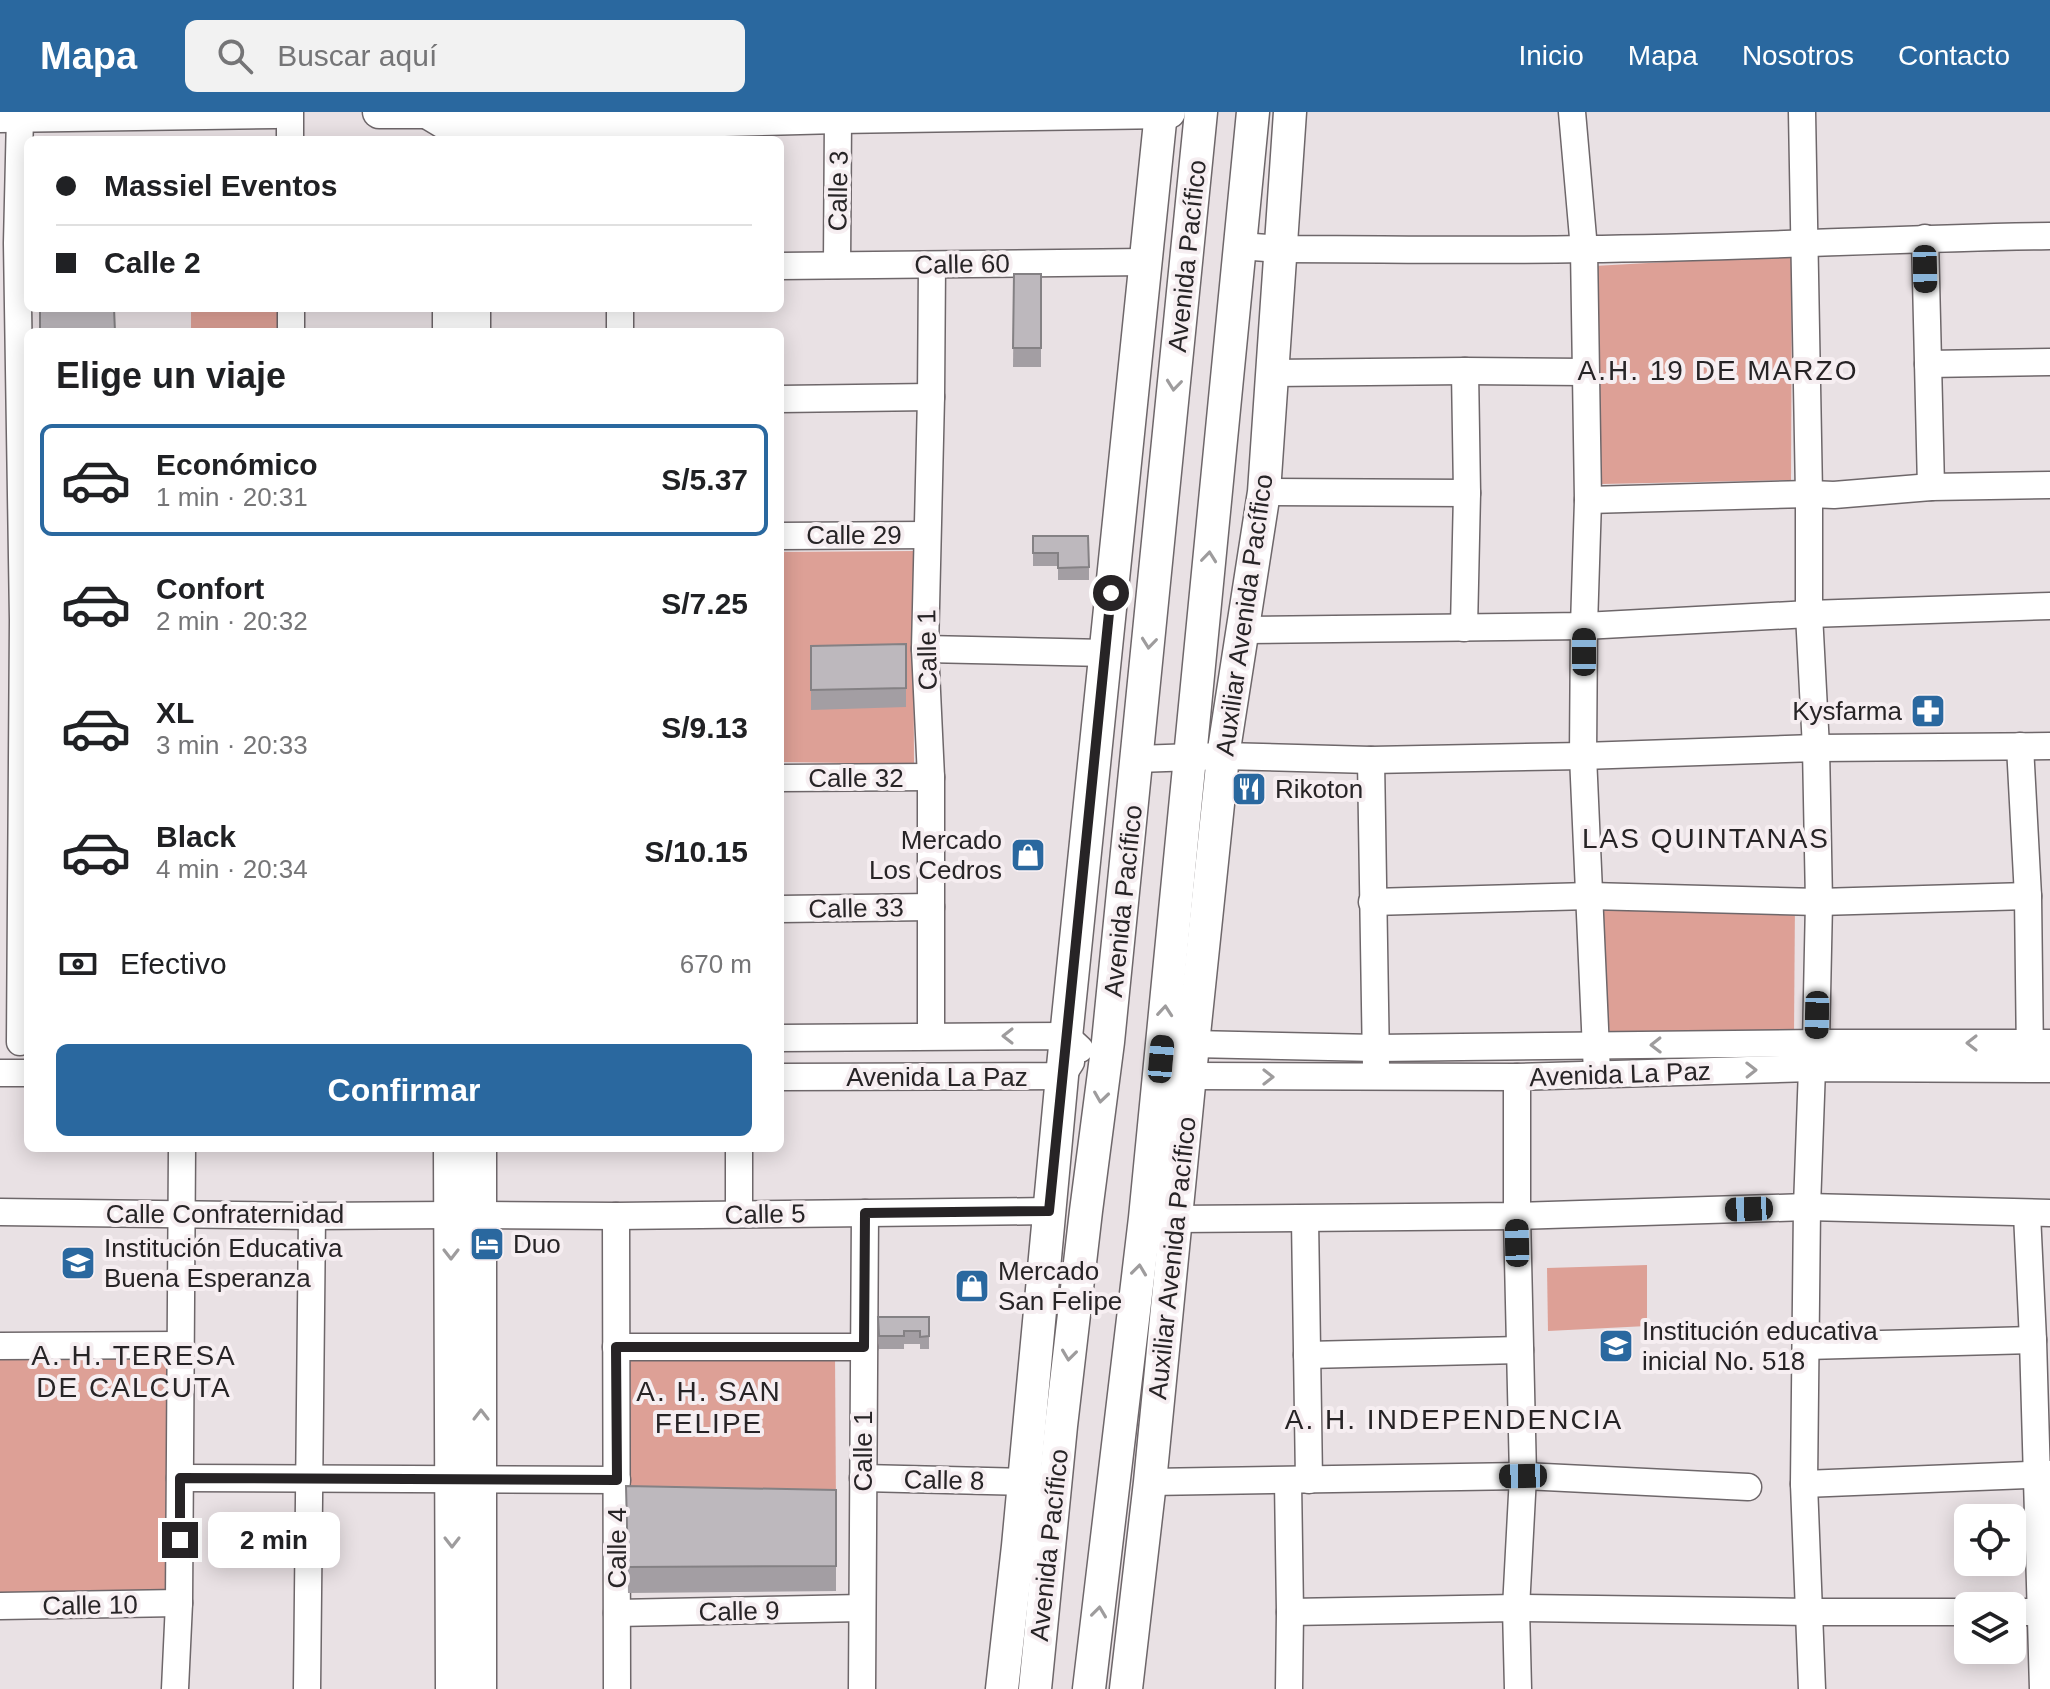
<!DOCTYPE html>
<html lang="es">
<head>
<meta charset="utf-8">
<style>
	:root { --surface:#fff; --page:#f2f2f2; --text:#202124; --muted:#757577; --line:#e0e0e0; --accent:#2a689f }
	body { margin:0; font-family:Helvetica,sans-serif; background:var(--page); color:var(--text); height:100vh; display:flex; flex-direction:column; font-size:30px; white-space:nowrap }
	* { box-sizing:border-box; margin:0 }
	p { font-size:26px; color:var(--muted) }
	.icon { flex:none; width:44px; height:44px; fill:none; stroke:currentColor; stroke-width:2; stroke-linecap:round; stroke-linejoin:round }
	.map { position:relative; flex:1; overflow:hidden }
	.sheet { position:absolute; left:24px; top:216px; width:760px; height:824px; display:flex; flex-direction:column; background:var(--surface); border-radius:12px; box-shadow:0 4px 20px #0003 }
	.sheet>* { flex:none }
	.hud { position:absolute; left:24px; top:24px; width:760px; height:176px; border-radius:12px; box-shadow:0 4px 20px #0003; display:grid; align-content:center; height:176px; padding:0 32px; background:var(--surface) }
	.buttons { position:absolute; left:1954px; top:1392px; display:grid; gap:16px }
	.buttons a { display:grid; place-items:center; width:72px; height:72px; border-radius:12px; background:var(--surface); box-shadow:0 4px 20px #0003; font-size:40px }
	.end { position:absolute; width:36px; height:36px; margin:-18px; border:10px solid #272426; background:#fff; box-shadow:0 0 0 4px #fff }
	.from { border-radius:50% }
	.bubble { position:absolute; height:56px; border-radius:12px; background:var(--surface); box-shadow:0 4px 20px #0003; font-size:26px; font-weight:700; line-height:56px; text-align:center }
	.car { position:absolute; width:24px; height:48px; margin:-24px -12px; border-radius:10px; box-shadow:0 0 6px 2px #0007; background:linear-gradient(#222 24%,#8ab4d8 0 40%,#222 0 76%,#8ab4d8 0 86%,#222 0) }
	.hud b { display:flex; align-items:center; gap:28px; height:76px; font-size:30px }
	.hud b+b { border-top:2px solid var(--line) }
	.hud i { width:20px; height:20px; background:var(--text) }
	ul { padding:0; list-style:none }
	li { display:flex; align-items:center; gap:24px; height:112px; margin:0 16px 12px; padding:0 16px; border:4px solid transparent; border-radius:12px }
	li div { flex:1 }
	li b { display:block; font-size:30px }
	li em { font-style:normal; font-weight:700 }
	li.current { border-color:var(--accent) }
	li>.icon { width:72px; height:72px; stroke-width:1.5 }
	h2 { padding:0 32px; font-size:36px; line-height:96px }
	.pay { display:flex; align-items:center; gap:20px; height:88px; padding:0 32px; font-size:30px }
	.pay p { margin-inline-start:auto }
	.cta { display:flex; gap:16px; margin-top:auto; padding:16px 32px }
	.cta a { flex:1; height:92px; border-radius:12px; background:var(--accent); color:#fff; font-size:32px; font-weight:700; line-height:92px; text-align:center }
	header { display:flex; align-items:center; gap:48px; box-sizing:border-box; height:112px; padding:0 40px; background:var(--accent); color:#fff }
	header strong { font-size:38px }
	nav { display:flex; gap:44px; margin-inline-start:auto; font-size:28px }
	.search { width:560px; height:72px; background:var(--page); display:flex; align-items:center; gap:20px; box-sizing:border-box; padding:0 28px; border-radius:12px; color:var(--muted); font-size:30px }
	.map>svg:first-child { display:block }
</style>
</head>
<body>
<header>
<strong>Mapa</strong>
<div class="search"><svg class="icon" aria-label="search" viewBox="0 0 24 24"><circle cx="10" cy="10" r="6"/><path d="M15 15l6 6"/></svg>Buscar aquí</div>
<nav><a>Inicio</a><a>Mapa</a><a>Nosotros</a><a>Contacto</a></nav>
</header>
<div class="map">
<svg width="2050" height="1577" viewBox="0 0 2050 1577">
	<rect width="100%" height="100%" fill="#e9e1e4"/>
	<g fill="#dda096">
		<polygon points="1792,143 1791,368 1602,372 1594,154"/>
		<polygon points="191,196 280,196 279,220 191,220"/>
		<polygon points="913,439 914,652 780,650 780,440"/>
		<polygon points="1795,789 1794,922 1610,926 1600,792"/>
		<polygon points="1647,1153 1647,1214 1548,1219 1547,1156"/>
		<polygon points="0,1239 170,1240 175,1486 0,1487"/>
		<polygon points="835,1242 836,1397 625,1392 624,1243"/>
	</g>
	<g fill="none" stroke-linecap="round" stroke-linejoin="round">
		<g stroke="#6e676a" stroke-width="29">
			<g id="minor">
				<polyline points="290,0 290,28"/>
				<polyline points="1572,0 1584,137 1588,388 1584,514 1583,644 1597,961"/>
				<polyline points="1802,0 1809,382 1809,502 1816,636 1819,790 1816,931 1812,956 1807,1095 1804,1372 1812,1577"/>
				<polyline points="1925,126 1931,375"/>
				<path d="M1240,134L1281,137C1382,137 1483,139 1584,137C1739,136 1895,126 2050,124"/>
				<polyline points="837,153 838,5"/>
				<polyline points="780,154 1145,150"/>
				<polyline points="291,196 291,220"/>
				<polyline points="620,220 620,196"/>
				<polyline points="1928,252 2050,250"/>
				<polyline points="1272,261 1465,259 1585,260"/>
				<polyline points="780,287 931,285"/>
				<polyline points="1264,380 1467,381"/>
				<polyline points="1588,388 1809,382 1834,383 1931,375 2050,373"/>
				<polyline points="780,424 927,423"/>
				<polyline points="1464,516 1467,381 1465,259"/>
				<polyline points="1244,518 1584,514 1809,502 2050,494"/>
				<polyline points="925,537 1105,541"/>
				<polyline points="2020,634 2028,784 2030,946"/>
				<polyline points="1137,647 1223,644 1371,648 1583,644 1816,636 2050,634"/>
				<polyline points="1371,648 1376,953"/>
				<polyline points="780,666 931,665"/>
				<polyline points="1372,790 1590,784 1819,790 2028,784"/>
				<polyline points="780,797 931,795"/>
				<polyline points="931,924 931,665 925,537 931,285 932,153"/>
				<polyline points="780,926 1066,924 1080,937"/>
				<polyline points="20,930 23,508 17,131 20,4"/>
				<polyline points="1193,932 1376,936 1816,931 2050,931"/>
				<polyline points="0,961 28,961"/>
				<polyline points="1190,964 1517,965 1812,956 2050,957"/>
				<polyline points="780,965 1062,964 1071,950"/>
				<polyline points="1517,965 1517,1104 1523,1364 1516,1496 1518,1577"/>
				<polyline points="739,1036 739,1102"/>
				<polyline points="0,1100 312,1104 451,1103"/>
				<polyline points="2027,1102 2033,1228 2043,1577"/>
				<polyline points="480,1103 616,1104 1049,1099"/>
				<polyline points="616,1104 617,1577"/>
				<polyline points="1176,1107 1517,1104 1807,1095 2050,1101"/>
				<polyline points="1305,1107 1309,1368"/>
				<polyline points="0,1234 180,1233"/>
				<polyline points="1806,1234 2033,1228"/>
				<polyline points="616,1235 864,1235"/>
				<polyline points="1307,1243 1520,1238"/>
				<polyline points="180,1366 617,1368"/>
				<polyline points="863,1366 1024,1370"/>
				<polyline points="1288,1369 1290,1500 1289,1577"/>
				<polyline points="1150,1370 1523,1364 1748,1375"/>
				<polyline points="1804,1372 2050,1362"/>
				<polyline points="0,1494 179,1491"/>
				<polyline points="1290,1500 1516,1496 1809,1500 1968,1500"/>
				<polyline points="2012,1500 2041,1500"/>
				<polyline points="617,1501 862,1496"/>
				<polyline points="175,1577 179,1491 182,1036"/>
				<polyline points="307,1577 312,1104"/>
				<polyline points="862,1577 865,1101"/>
			</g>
		</g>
		<g stroke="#6e676a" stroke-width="35">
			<g id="major">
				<polyline points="379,0 428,0"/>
				<polyline points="427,0 452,15 838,5 1169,0"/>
				<polyline points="0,4 275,0"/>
				<polyline points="449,196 449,220"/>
				<polyline points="474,196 474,220"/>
				<polyline points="450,1036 452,1577"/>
				<polyline points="480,1036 480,1577"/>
				<polyline points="1002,1577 1018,1434 1062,964 1161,0"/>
				<polyline points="1035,1577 1061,1314 1086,1099 1108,930 1201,0"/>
				<polyline points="1089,1577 1145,1106 1253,0"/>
				<polyline points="1126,1577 1150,1370 1193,932 1223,644 1264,380 1290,0"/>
			</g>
		</g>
		<use href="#minor" stroke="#fff" stroke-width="26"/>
		<use href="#major" stroke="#fff" stroke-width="32"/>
	</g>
	<g fill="#a39ea3">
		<polygon points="1014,162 1041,162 1041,255 1013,255"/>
		<polygon points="1033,424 1089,455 1089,468 1058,468 1058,454 1033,454"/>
		<polygon points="906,532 906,595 811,598 811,534"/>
		<polygon points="878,1205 929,1205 929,1237 920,1237 920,1232 904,1232 904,1237 879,1237"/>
		<polygon points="836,1378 836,1479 628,1481 626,1399"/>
	</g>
	<g fill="#bdb8bd" stroke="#848184" stroke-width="2">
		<polygon points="1014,162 1041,162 1041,236 1013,236"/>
		<polygon points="40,196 114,196 115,220 40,220"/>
		<polygon points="1033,424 1088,424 1089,455 1058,456 1058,441 1033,441"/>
		<polygon points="906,532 906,576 811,578 811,534"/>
		<polygon points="878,1205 929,1205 929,1224 920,1225 920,1219 904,1219 904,1224 879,1224"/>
		<polygon points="626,1374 836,1378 836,1454 628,1455"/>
	</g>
	<defs><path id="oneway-chevron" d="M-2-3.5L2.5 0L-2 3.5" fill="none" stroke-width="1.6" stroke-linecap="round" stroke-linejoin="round" transform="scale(2)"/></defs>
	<g stroke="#9e9c9d">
		<use href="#oneway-chevron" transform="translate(1174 273) rotate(96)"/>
		<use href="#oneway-chevron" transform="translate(1209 445) rotate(-84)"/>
		<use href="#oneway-chevron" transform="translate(1149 531) rotate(96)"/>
		<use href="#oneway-chevron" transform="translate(1165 899) rotate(-85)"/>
		<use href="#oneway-chevron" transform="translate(1008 924) rotate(180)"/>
		<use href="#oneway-chevron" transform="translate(1972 931) rotate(180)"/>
		<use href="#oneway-chevron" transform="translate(1656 933) rotate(179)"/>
		<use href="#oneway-chevron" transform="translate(1751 958) rotate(-1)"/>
		<use href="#oneway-chevron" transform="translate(1268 965)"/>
		<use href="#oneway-chevron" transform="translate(1101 985) rotate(98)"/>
		<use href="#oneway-chevron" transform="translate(451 1142) rotate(90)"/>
		<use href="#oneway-chevron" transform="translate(1139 1158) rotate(-83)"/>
		<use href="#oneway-chevron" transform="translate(1069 1243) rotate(97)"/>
		<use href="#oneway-chevron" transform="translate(481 1303) rotate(-90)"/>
		<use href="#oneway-chevron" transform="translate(452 1430) rotate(90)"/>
		<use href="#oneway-chevron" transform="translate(1099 1500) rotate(-83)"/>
	</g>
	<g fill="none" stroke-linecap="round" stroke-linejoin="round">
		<polyline stroke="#272426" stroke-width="10" points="180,1428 180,1366 617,1368 616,1235 864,1235 865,1101 1049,1099 1111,481"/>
	</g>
	<defs>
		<g id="pharmacy-square" transform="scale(1.8)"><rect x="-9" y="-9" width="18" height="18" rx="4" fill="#2a689f" stroke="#f6eef1"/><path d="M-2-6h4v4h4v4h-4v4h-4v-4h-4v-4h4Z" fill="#fff"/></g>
		<g id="restaurant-square" transform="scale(1.8)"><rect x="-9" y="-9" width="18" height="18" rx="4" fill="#2a689f" stroke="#f6eef1"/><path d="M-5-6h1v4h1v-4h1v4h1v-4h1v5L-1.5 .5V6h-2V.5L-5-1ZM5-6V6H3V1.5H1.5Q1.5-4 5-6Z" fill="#fff"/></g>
		<g id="shop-square" transform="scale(1.8)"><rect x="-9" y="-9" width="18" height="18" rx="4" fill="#2a689f" stroke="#f6eef1"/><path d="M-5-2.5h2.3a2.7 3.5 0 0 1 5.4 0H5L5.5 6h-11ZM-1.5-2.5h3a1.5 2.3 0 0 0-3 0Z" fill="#fff"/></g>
		<g id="hotel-square" transform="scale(1.8)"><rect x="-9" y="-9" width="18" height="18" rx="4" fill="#2a689f" stroke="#f6eef1"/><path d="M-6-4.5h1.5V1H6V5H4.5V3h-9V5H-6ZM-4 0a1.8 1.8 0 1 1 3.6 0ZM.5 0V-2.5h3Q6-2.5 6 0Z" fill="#fff"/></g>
		<g id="school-square" transform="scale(1.8)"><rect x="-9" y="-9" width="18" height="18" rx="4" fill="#2a689f" stroke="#f6eef1"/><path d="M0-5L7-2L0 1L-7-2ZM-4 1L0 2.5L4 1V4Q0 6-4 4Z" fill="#fff"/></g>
	</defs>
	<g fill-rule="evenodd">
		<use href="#pharmacy-square" x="1928" y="599"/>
		<use href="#restaurant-square" x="1249" y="677"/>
		<use href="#shop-square" x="1028" y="743"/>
		<use href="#hotel-square" x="487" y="1132"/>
		<use href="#school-square" x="78" y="1151"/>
		<use href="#shop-square" x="972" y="1174"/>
		<use href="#school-square" x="1616" y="1234"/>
	</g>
	<g text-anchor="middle" stroke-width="8" stroke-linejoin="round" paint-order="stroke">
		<g font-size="26" fill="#272426" stroke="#f6eef1">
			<text transform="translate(838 79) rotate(-89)" y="9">Calle 3</text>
			<text transform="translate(1187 144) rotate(-84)" y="9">Avenida Pacífico</text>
			<text transform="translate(962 152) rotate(-1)" y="9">Calle 60</text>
			<text x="854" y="432">Calle 29</text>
			<text transform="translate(1244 503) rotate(-82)" y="9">Auxiliar Avenida Pacífico</text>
			<text transform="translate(927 538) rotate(-91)" y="9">Calle 1</text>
			<text x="856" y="675">Calle 32</text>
			<text transform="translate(1123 789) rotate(-84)" y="9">Avenida Pacífico</text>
			<text transform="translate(856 796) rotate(-1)" y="9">Calle 33</text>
			<text transform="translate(1620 962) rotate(-2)" y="9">Avenida La Paz</text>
			<text x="937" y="974">Avenida La Paz</text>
			<text x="225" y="1111">Calle Confraternidad</text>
			<text transform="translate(765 1102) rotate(-1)" y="9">Calle 5</text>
			<text transform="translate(1172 1146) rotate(-84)" y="9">Auxiliar Avenida Pacífico</text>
			<text transform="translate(863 1339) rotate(-90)" y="9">Calle 1</text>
			<text transform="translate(944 1368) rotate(1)" y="9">Calle 8</text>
			<text transform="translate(1049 1433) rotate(-84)" y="9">Avenida Pacífico</text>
			<text transform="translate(617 1436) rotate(-90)" y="9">Calle 4</text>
			<text transform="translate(90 1493) rotate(-1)" y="9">Calle 10</text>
			<text transform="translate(739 1499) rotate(-1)" y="9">Calle 9</text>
		</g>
		<g font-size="26" fill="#272426" stroke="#f6eef1" text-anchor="start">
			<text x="1902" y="608" text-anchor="end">Kysfarma</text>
			<text x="1275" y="686">Rikoton</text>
			<text x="1002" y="737" text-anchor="end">Mercado<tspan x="1002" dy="30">Los Cedros</tspan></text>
			<text x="513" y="1141">Duo</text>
			<text x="104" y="1145">Institución Educativa<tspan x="104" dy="30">Buena Esperanza</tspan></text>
			<text x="998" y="1168">Mercado<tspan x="998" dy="30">San Felipe</tspan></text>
			<text x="1642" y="1228">Institución educativa<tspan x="1642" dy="30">inicial No. 518</tspan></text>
		</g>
		<g font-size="28" letter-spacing="2" fill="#272426" stroke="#f6eef1">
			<text x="1718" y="268">A.H. 19 DE MARZO</text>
			<text x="1706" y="736">LAS QUINTANAS</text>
			<text x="134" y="1253">A. H. TERESA<tspan x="134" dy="32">DE CALCUTA</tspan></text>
			<text x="709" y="1289">A. H. SAN<tspan x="709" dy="32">FELIPE</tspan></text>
			<text x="1454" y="1317">A. H. INDEPENDENCIA</text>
		</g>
	</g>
</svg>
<div class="buttons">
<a><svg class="icon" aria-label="locate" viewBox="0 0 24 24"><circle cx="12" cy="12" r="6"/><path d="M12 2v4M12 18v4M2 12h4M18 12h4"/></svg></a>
<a><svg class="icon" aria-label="layers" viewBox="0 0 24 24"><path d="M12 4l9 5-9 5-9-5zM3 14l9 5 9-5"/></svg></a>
</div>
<i class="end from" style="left:1111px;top:481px"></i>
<i class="end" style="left:180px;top:1428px"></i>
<div class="bubble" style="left:208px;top:1400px;width:132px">2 min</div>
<i class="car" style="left:1925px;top:157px;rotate:179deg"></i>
<i class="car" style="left:1584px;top:540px;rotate:0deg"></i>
<i class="car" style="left:1817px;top:903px;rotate:181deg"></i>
<i class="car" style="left:1161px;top:947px;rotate:5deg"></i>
<i class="car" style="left:1749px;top:1097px;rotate:268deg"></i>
<i class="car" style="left:1517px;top:1131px;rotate:359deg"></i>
<i class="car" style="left:1523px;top:1364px;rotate:269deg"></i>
<div class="hud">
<b><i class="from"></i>Massiel Eventos</b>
<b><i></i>Calle 2</b>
</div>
<section class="sheet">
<h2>Elige un viaje</h2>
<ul>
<li class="current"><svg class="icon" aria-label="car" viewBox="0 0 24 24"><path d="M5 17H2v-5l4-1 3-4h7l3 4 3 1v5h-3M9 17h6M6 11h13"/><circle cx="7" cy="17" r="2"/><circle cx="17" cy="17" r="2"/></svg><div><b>Económico</b><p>1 min · 20:31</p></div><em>S/5.37</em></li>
<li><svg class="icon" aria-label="car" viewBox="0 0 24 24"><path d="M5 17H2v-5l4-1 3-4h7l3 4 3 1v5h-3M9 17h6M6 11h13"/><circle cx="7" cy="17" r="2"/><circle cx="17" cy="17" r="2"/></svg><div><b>Confort</b><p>2 min · 20:32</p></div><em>S/7.25</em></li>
<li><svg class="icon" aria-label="car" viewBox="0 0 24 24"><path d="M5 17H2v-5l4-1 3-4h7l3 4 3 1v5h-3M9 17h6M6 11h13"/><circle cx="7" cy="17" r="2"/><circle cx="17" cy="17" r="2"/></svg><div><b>XL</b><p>3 min · 20:33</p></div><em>S/9.13</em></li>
<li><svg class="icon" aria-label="car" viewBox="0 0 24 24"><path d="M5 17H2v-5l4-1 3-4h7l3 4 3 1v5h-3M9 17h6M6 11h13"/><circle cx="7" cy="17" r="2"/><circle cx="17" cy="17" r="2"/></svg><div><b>Black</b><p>4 min · 20:34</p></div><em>S/10.15</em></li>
</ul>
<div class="pay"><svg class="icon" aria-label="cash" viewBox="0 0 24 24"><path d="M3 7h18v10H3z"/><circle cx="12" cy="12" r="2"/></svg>Efectivo<p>670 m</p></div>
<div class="cta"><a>Confirmar</a></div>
</section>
</div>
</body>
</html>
